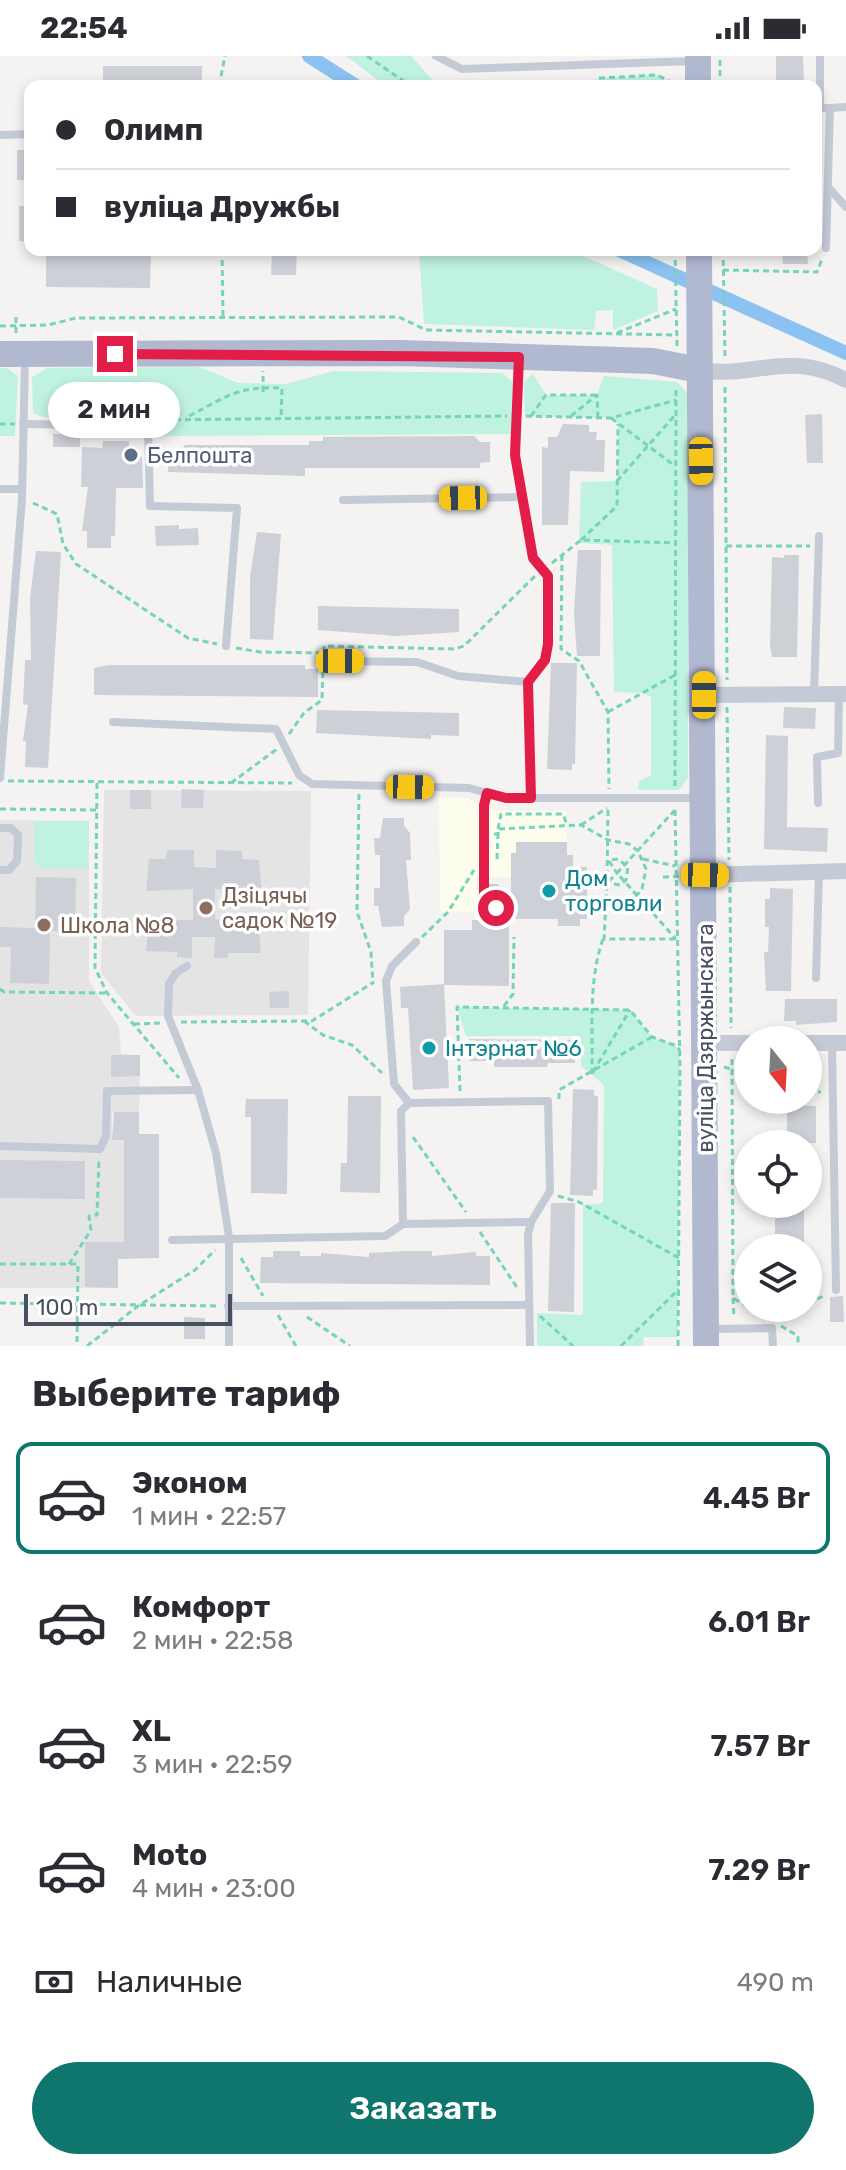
<!DOCTYPE html>
<html lang="ru">
<head>
<meta charset="utf-8">
<style>
	:root { --surface:#fff; --page:#f7f7f7; --text:#2b2b33; --muted:#7c7c81; --line:#e1e1e2; --accent:#0f766e }
	body { margin:0; font-family:Rubik,sans-serif; background:var(--page); color:var(--text); height:100vh; display:flex; flex-direction:column; font-size:30px; white-space:nowrap }
	* { box-sizing:border-box; margin:0 }
	p { font-size:26px; color:var(--muted) }
	.icon { flex:none; width:44px; height:44px; fill:none; stroke:currentColor; stroke-width:2; stroke-linecap:round; stroke-linejoin:round }
	.map { position:relative; height:1290px; overflow:hidden }
	.sheet { display:flex; flex-direction:column; background:var(--surface); flex:1 }
	.sheet>* { flex:none }
	.guide { position:absolute; left:24px; top:24px; width:798px; height:176px; border-radius:16px; box-shadow:0 4px 12px #0003; display:grid; align-content:center; height:176px; padding:0 32px; background:var(--surface) }
	.needle { width:52px; rotate:162deg }
	.fabs { position:absolute; left:734px; top:970px; display:grid; gap:16px }
	.fabs a { display:grid; place-items:center; width:88px; height:88px; border-radius:50%; background:var(--surface); box-shadow:0 4px 12px #0003; font-size:40px }
	.scale { position:absolute; left:24px; bottom:20px; width:208px; box-sizing:border-box; padding-left:8px; border:4px solid #484f61; border-top:0; font-size:22px; line-height:28px; white-space:nowrap; color:#484f61; -webkit-text-stroke:6px #fff; paint-order:stroke }
	.end { position:absolute; width:36px; height:36px; margin:-18px; border:10px solid #e11d48; background:#fff; box-shadow:0 0 0 4px #fff }
	.from { border-radius:50% }
	.bubble { position:absolute; height:56px; border-radius:28px; background:var(--surface); box-shadow:0 4px 12px #0003; font-size:26px; font-weight:600; line-height:56px; text-align:center }
	.car { position:absolute; width:24px; height:48px; margin:-24px -12px; border-radius:10px; box-shadow:0 0 6px 2px #0007; background:linear-gradient(#f5c518 24%,#345 0 40%,#f5c518 0 76%,#345 0 86%,#f5c518 0) }
	.guide b { display:flex; align-items:center; gap:28px; height:76px; font-size:30px }
	.guide b+b { border-top:2px solid var(--line) }
	.guide i { width:20px; height:20px; background:var(--text) }
	ul { padding:0; list-style:none }
	li { display:flex; align-items:center; gap:24px; height:112px; margin:0 16px 12px; padding:0 16px; border:4px solid transparent; border-radius:16px }
	li div { flex:1 }
	li b { display:block; font-size:30px }
	li em { font-style:normal; font-weight:600 }
	li.selected { border-color:var(--accent) }
	li>.icon { width:72px; height:72px; stroke-width:1.5 }
	h2 { padding:0 32px; font-size:36px; line-height:96px }
	.pay { display:flex; align-items:center; gap:20px; height:88px; padding:0 32px; font-size:30px }
	.pay p { margin-inline-start:auto }
	.action { display:flex; gap:16px; margin-top:auto; padding:16px 32px }
	.action a { flex:1; height:92px; border-radius:48px; background:var(--accent); color:#fff; font-size:32px; font-weight:600; line-height:92px; text-align:center }
	.status { display:flex; justify-content:space-between; align-items:center; height:56px; padding:0 40px; background:var(--surface); direction:ltr }
	.status svg { height:22px; fill:currentColor }
	.map>svg:first-child { display:block }
</style>
</head>
<body>
<div class="status"><b>22:54</b><svg viewBox="0 0 49 12"><path d="M0 12V9h3v3zM5 12V6h3v6zM10 12V3h3v9zM15 12V0h3v12zM26 1h20v11H26zM47 4h2v5h-2z"/></svg></div>
<div class="map">
<svg width="846" height="1290" viewBox="0 0 846 1290">
	<rect width="100%" height="100%" fill="#f4f3f2"/>
	<polygon fill="#fdfded" points="439,741 466,742 496,755 566,755 567,786 516,786 516,797 511,797 511,821 477,821 477,856 440,856"/>
	<g fill="#e5e4e4">
		<polygon points="104,734 311,735 308,959 136,960 101,917"/>
		<polygon points="0,764 89,765 89,925 119,971 121,998 140,999 139,1056 112,1057 112,1083 124,1084 124,1202 118,1203 118,1232 0,1232"/>
	</g>
	<g fill="#c0f2e0">
		<polygon points="346,0 411,0 438,30 484,25 489,30 386,30"/>
		<polygon points="657,19 677,30 593,30 599,22"/>
		<polygon points="419,194 570,194 657,233 658,255 613,274 613,254 596,255 594,274 424,268"/>
		<polygon points="200,311 238,327 286,328 334,315 502,317 513,326 511,378 159,380 159,366 153,356 125,356 123,362 43,361 33,357 32,321 47,312"/>
		<polygon points="0,312 7,312 18,320 15,380 0,380"/>
		<polygon points="533,318 546,339 597,339 604,320 677,326 688,338 688,722 679,734 638,734 639,725 651,719 651,641 643,637 614,636 612,489 579,487 581,426 617,425 618,368 610,362 525,360 524,326"/>
		<polygon points="34,765 89,765 88,812 39,813 34,806"/>
		<polygon points="457,951 630,954 652,981 674,989 680,994 678,1281 644,1281 643,1290 537,1290 537,1257 583,1259 583,1149 603,1147 604,1029 581,1010 580,980 466,980"/>
	</g>
	<g fill="none" stroke-linecap="round" stroke-linejoin="round">
		<g stroke="#8bc2f1" stroke-width="14">
			<polyline points="309,0 356,30"/>
			<polyline points="619,194 846,297"/>
		</g>
	</g>
	<g fill="#ced0d7">
		<polygon points="776,0 803,0 804,28 776,29"/>
		<rect x="103" y="10" width="99" height="20"/>
		<rect x="17" y="94" width="13" height="30"/>
		<polygon points="19,150 30,150 30,186 19,185"/>
		<polygon points="46,194 151,194 150,232 46,231"/>
		<polygon points="272,194 297,194 296,219 271,219"/>
		<polygon points="782,194 807,194 808,208 783,208"/>
		<polygon points="822,358 823,407 807,407 805,359"/>
		<polygon points="563,368 589,369 589,376 597,376 596,384 605,384 604,416 570,415 568,469 542,469 542,391 548,392 548,381 557,381"/>
		<rect x="53" y="378" width="27" height="13"/>
		<polygon points="474,380 480,386 490,386 490,406 480,407 480,412 305,412 305,420 168,416 168,397 179,397 185,389 309,389 309,385 323,385 323,381"/>
		<polygon points="103,385 129,385 129,393 136,393 136,401 142,401 143,432 116,432 115,480 111,480 111,492 87,492 87,475 82,475 88,431 81,431 82,391 102,392"/>
		<polygon points="179,469 179,473 198,472 199,489 156,490 155,470"/>
		<polygon points="257,476 281,478 273,584 250,583 250,521"/>
		<polygon points="578,494 601,494 600,600 577,600 574,556"/>
		<polygon points="36,495 61,496 48,712 25,711 26,685 23,685 28,649 23,648 25,604 31,604 30,542"/>
		<polygon points="784,499 799,499 797,601 772,601 770,590 772,501 784,502"/>
		<polygon points="318,550 459,553 459,576 397,580 318,574"/>
		<polygon points="551,607 577,607 575,708 572,708 572,714 547,713"/>
		<polygon points="109,609 305,609 305,613 318,613 318,641 94,639 94,612"/>
		<polygon points="784,651 816,652 815,673 783,672"/>
		<polygon points="317,654 459,657 459,680 431,679 431,683 316,677"/>
		<polygon points="766,679 788,680 787,771 828,772 827,796 764,793"/>
		<polygon points="182,733 204,734 203,752 181,752"/>
		<rect x="130" y="734" width="21" height="19"/>
		<polygon points="383,762 404,762 404,770 410,777 411,804 406,804 410,853 404,860 404,870 382,871 378,850 374,850 374,832 380,832 380,799 375,799 374,782 380,782"/>
		<polygon points="516,786 567,786 567,799 573,799 573,811 587,811 587,863 580,863 580,870 558,870 558,863 511,863 511,797 516,797"/>
		<polygon points="167,794 194,794 194,811 216,812 216,794 242,795 242,803 259,804 262,837 215,833 215,863 258,864 261,897 228,897 228,902 214,902 215,881 192,881 192,902 177,901 177,896 146,895 149,864 193,864 193,833 146,835 149,803 166,803"/>
		<polygon points="36,821 76,822 75,876 50,875 49,928 10,927 11,891 0,891 0,871 35,872"/>
		<polygon points="770,832 793,833 791,935 766,935 764,896 768,896 769,871 765,871 765,843 770,843"/>
		<polygon points="472,864 509,864 509,930 444,929 444,874 472,874"/>
		<polygon points="444,928 449,1032 413,1034 408,952 401,952 400,931"/>
		<polygon points="289,935 289,952 270,952 269,936"/>
		<polygon points="785,943 837,943 837,966 796,969 796,965 784,965"/>
		<polygon points="469,983 576,984 575,1007 548,1007 547,1011 494,1011 494,1005 469,1005"/>
		<polygon points="111,999 140,999 140,1020 111,1021"/>
		<polygon points="573,1033 594,1034 594,1040 598,1040 597,1134 593,1134 593,1140 570,1139"/>
		<polygon points="348,1040 381,1040 380,1137 340,1136 341,1107 347,1107"/>
		<polygon points="246,1043 288,1043 287,1138 251,1137 251,1061 245,1061"/>
		<polygon points="787,1049 816,1050 816,1087 787,1088"/>
		<polygon points="114,1056 139,1056 139,1078 159,1078 159,1202 118,1203 118,1232 85,1231 85,1186 124,1186 124,1084 112,1084"/>
		<polygon points="0,1104 85,1105 85,1143 0,1142"/>
		<polygon points="551,1147 575,1147 574,1256 548,1255"/>
		<rect x="775" y="1148" width="29" height="44"/>
		<polygon points="273,1195 300,1195 300,1200 321,1200 321,1197 369,1201 369,1197 406,1195 432,1195 432,1200 476,1196 476,1200 490,1200 490,1229 260,1227 261,1201 273,1201"/>
		<polygon points="843,1240 844,1266 830,1266 830,1241"/>
		<polygon points="184,1261 205,1262 205,1283 184,1283"/>
	</g>
	<g fill="none" stroke-linecap="round" stroke-linejoin="round">
		<g stroke="#76d3bc" stroke-width="3" stroke-dasharray="6 4" stroke-linecap="butt">
			<polyline points="367,0 411,30"/>
			<polyline points="219,30 225,0"/>
			<polyline points="593,30 599,22 657,19 675,28"/>
			<polyline points="720,30 720,0"/>
			<polyline points="222,194 223,261"/>
			<polyline points="675,194 677,290"/>
			<polyline points="723,194 725,300"/>
			<polyline points="723,214 817,216 822,203"/>
			<polyline points="0,270 48,269 76,262 399,261 426,274 677,279"/>
			<polyline points="16,277 16,261"/>
			<polyline points="617,277 676,253"/>
			<polyline points="725,331 727,624"/>
			<polyline points="263,336 263,315"/>
			<path d="M189,360C228,340 237,330 282,332L281,363"/>
			<polyline points="526,360 611,362 676,344"/>
			<polyline points="531,360 546,339 597,339"/>
			<polyline points="571,360 597,339 598,362"/>
			<polyline points="611,362 675,410"/>
			<polyline points="155,364 507,360"/>
			<polyline points="0,368 15,368"/>
			<polyline points="617,425 675,359"/>
			<polyline points="33,447 57,458 63,488 76,508 188,582 217,588"/>
			<polyline points="581,484 617,450 618,368"/>
			<polyline points="726,490 810,490"/>
			<polyline points="562,499 561,593 579,605 608,656 609,733"/>
			<polyline points="552,507 581,484 676,487"/>
			<polyline points="236,592 260,596 324,597"/>
			<polyline points="324,596 324,590 454,593 464,590 536,519"/>
			<polyline points="727,651 729,804"/>
			<polyline points="608,656 675,619"/>
			<polyline points="289,678 304,657 322,644 323,612"/>
			<polyline points="8,725 292,727"/>
			<polyline points="97,727 95,912 107,937 179,1022"/>
			<polyline points="231,727 277,693"/>
			<polyline points="675,730 676,330"/>
			<polyline points="359,738 357,856 371,896 373,927"/>
			<polyline points="0,753 97,754"/>
			<polyline points="608,754 607,827 620,829 626,824 628,811 618,803 609,804"/>
			<polyline points="675,754 680,1011 678,1290"/>
			<polyline points="675,754 617,817 676,883"/>
			<polyline points="581,769 607,752"/>
			<polyline points="498,773 501,758 563,758 567,769"/>
			<polyline points="494,778 498,778 498,773 581,769 608,784 629,788 638,795 646,813 642,833 636,840 616,850 587,849"/>
			<polyline points="497,803 498,778"/>
			<polyline points="643,803 675,810"/>
			<polyline points="609,805 617,817 607,827 604,883 676,883"/>
			<polyline points="663,821 685,820"/>
			<polyline points="730,831 731,972"/>
			<polyline points="422,881 448,856 474,814"/>
			<polyline points="0,933 4,936 107,937"/>
			<polyline points="504,950 513,938 514,881"/>
			<polyline points="304,965 323,979 352,989 382,1017"/>
			<polyline points="181,966 312,965 374,926"/>
			<polyline points="134,968 162,967"/>
			<polyline points="732,1003 733,1242 748,1251"/>
			<polyline points="724,1011 748,1018"/>
			<polyline points="593,1016 630,954"/>
			<path d="M592,1018C593,974 588,925 603,883"/>
			<polyline points="460,1035 457,951 630,954 652,981 674,989 680,994"/>
			<polyline points="808,1035 821,1036"/>
			<polyline points="559,1043 559,1034 652,981"/>
			<polyline points="413,1081 466,1156"/>
			<polyline points="558,1140 579,1146 679,1202"/>
			<polyline points="480,1176 518,1233"/>
			<polyline points="241,1202 263,1240"/>
			<polyline points="0,1208 78,1208 77,1290"/>
			<polyline points="69,1208 91,1174 89,1160 97,1159 99,1102"/>
			<polyline points="733,1242 734,1262"/>
			<polyline points="0,1247 220,1250"/>
			<polyline points="808,1247 826,1239"/>
			<polyline points="750,1252 764,1260"/>
			<polyline points="278,1259 296,1290"/>
			<polyline points="540,1260 573,1290"/>
			<polyline points="307,1261 350,1290"/>
			<polyline points="774,1262 797,1252"/>
			<polyline points="781,1270 798,1280 798,1290"/>
			<polyline points="87,1290 138,1250 195,1214 215,1194"/>
			<polyline points="621,1290 679,1233"/>
		</g>
		<g stroke="#c5cad7" stroke-width="8">
			<polyline points="436,0 462,13 693,5"/>
			<polyline points="820,0 820,52"/>
			<polyline points="816,52 830,52 826,192"/>
			<polyline points="830,52 846,51"/>
			<polyline points="0,79 30,78"/>
			<polyline points="828,131 846,151"/>
			<polyline points="518,306 515,399 533,502 548,520 548,588 545,604 528,626 531,742"/>
			<polyline points="23,368 148,370 150,450 237,452 226,590"/>
			<polyline points="0,433 22,433"/>
			<polyline points="343,444 522,441"/>
			<polyline points="331,605 417,606 458,620 528,626"/>
			<polyline points="814,638 819,480"/>
			<polyline points="113,666 276,673 299,719 312,728 469,732 506,742 700,742"/>
			<polyline points="0,722 22,443 25,300"/>
			<polyline points="818,747 817,701 838,697 839,638"/>
			<polyline points="0,772 11,772 18,779 17,805 9,814 0,814"/>
			<polyline points="485,832 496,832 501,838 496,852 489,851 484,846 484,749 487,737"/>
			<polyline points="187,910 176,917 169,928 168,960 198,1034 216,1097 229,1181 229,1290"/>
			<polyline points="816,922 819,816"/>
			<polyline points="832,987 836,1234"/>
			<polyline points="409,1047 394,1028 386,925 392,910 416,886"/>
			<polyline points="0,1090 100,1093 106,1080 107,1035 198,1034"/>
			<polyline points="403,1168 401,1055 409,1047 548,1045 550,1135 531,1166 528,1178 530,1290"/>
			<polyline points="172,1184 385,1180 403,1168 531,1166"/>
			<polyline points="228,1250 529,1249"/>
			<polyline points="711,1273 772,1272 773,1290"/>
		</g>
		<g stroke="#c5cad7" stroke-width="16">
			<path d="M699,314C758,323 786,293 846,324"/>
			<polyline points="704,639 846,638"/>
			<polyline points="705,819 846,815"/>
			<polyline points="705,987 748,987"/>
			<polyline points="808,987 846,987"/>
		</g>
		<g stroke="#b1b9d1" stroke-width="26">
			<polyline points="698,0 698,30"/>
			<polyline points="699,194 706,1290"/>
			<polyline points="0,298 401,297 653,305 699,314"/>
		</g>
	</g>
	<g fill="none" stroke-linecap="round" stroke-linejoin="round">
		<polyline stroke="#e11d48" stroke-width="10" points="115,298 519,301 515,399 533,502 548,520 548,588 545,604 528,626 531,742 506,742 487,737 484,749 484,846 489,851 496,852"/>
	</g>
	<circle fill="#5c6f8a" stroke="#fff" stroke-width="3" cx="131" cy="399" r="8"/>
	<g fill="#0f9aa8" stroke="#fff" stroke-width="3">
		<circle cx="549" cy="835" r="8"/>
		<circle cx="429" cy="992" r="8"/>
	</g>
	<g fill="#8d6e63" stroke="#fff" stroke-width="3">
		<circle cx="206" cy="852" r="8"/>
		<circle cx="44" cy="869" r="8"/>
	</g>
	<g text-anchor="middle" stroke-width="7" stroke-linejoin="round" paint-order="stroke">
		<g font-size="22" fill="#4e5e75" stroke="#fff" text-anchor="start">
			<text x="147" y="407">Белпошта</text>
		</g>
		<g font-size="22" fill="#0d838f" stroke="#fff" text-anchor="start">
			<text x="565" y="830">Дом<tspan x="565" dy="25">торговли</tspan></text>
			<text x="445" y="1000">Інтэрнат №6</text>
		</g>
		<g font-size="22" fill="#785e54" stroke="#fff" text-anchor="start">
			<text x="222" y="847">Дзіцячы<tspan x="222" dy="25">садок №19</tspan></text>
			<text x="60" y="877">Школа №8</text>
		</g>
		<g font-size="22" fill="#484f61" stroke="#fff">
			<text transform="translate(705 982) rotate(-90)" y="8">вуліца Дзяржынскага</text>
		</g>
	</g>
</svg>
<div class="fabs">
<a><svg class="needle" viewBox="-14 -14 28 28"><path d="M0-13l5 13h-10z" fill="#e53935"/><path d="M0 13l5-13h-10z" fill="#7c7c81"/></svg></a>
<a><svg class="icon" aria-label="locate" viewBox="0 0 24 24"><circle cx="12" cy="12" r="6"/><path d="M12 2v4M12 18v4M2 12h4M18 12h4"/></svg></a>
<a><svg class="icon" aria-label="layers" viewBox="0 0 24 24"><path d="M12 4l9 5-9 5-9-5zM3 14l9 5 9-5"/></svg></a>
</div>
<div class="scale">100 m</div>
<i class="end from" style="left:496px;top:852px"></i>
<i class="end" style="left:115px;top:298px"></i>
<div class="bubble" style="left:48px;top:326px;width:132px">2 мин</div>
<i class="car" style="left:701px;top:405px;rotate:179deg"></i>
<i class="car" style="left:463px;top:442px;rotate:269deg"></i>
<i class="car" style="left:340px;top:605px;rotate:90deg"></i>
<i class="car" style="left:704px;top:639px;rotate:0deg"></i>
<i class="car" style="left:410px;top:731px;rotate:91deg"></i>
<i class="car" style="left:705px;top:819px;rotate:91deg"></i>
<div class="guide">
<b><i class="from"></i>Олимп</b>
<b><i></i>вуліца Дружбы</b>
</div>
</div>
<section class="sheet">
<h2>Выберите тариф</h2>
<ul>
<li class="selected"><svg class="icon" aria-label="car" viewBox="0 0 24 24"><path d="M5 17H2v-5l4-1 3-4h7l3 4 3 1v5h-3M9 17h6M6 11h13"/><circle cx="7" cy="17" r="2"/><circle cx="17" cy="17" r="2"/></svg><div><b>Эконом</b><p>1 мин · 22:57</p></div><em>4.45 Br</em></li>
<li><svg class="icon" aria-label="car" viewBox="0 0 24 24"><path d="M5 17H2v-5l4-1 3-4h7l3 4 3 1v5h-3M9 17h6M6 11h13"/><circle cx="7" cy="17" r="2"/><circle cx="17" cy="17" r="2"/></svg><div><b>Комфорт</b><p>2 мин · 22:58</p></div><em>6.01 Br</em></li>
<li><svg class="icon" aria-label="car" viewBox="0 0 24 24"><path d="M5 17H2v-5l4-1 3-4h7l3 4 3 1v5h-3M9 17h6M6 11h13"/><circle cx="7" cy="17" r="2"/><circle cx="17" cy="17" r="2"/></svg><div><b>XL</b><p>3 мин · 22:59</p></div><em>7.57 Br</em></li>
<li><svg class="icon" aria-label="car" viewBox="0 0 24 24"><path d="M5 17H2v-5l4-1 3-4h7l3 4 3 1v5h-3M9 17h6M6 11h13"/><circle cx="7" cy="17" r="2"/><circle cx="17" cy="17" r="2"/></svg><div><b>Moto</b><p>4 мин · 23:00</p></div><em>7.29 Br</em></li>
</ul>
<div class="pay"><svg class="icon" aria-label="cash" viewBox="0 0 24 24"><path d="M3 7h18v10H3z"/><circle cx="12" cy="12" r="2"/></svg>Наличные<p>490 m</p></div>
<div class="action"><a>Заказать</a></div>
</section>
</body>
</html>
